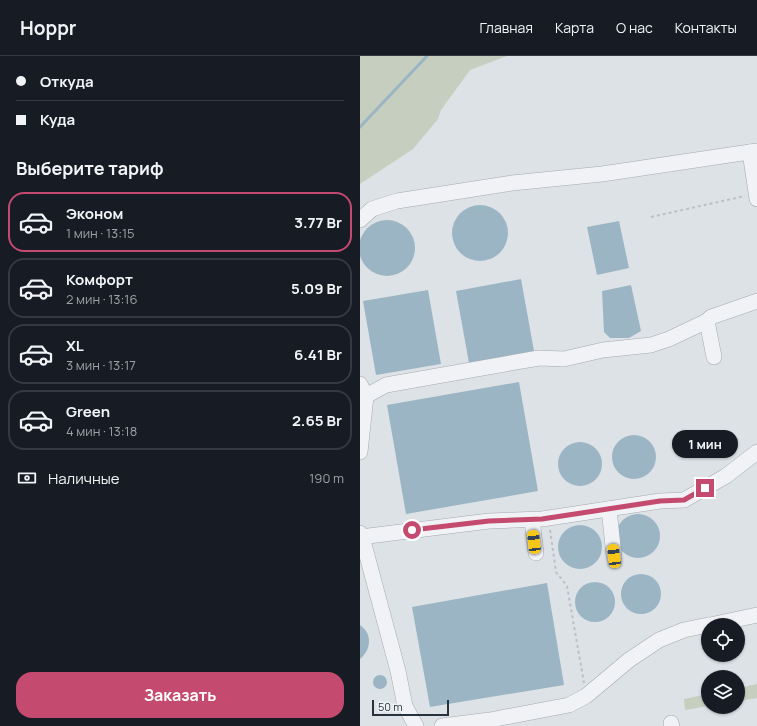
<!DOCTYPE html>
<html lang="ru">
<head>
<meta charset="utf-8">
<style>
	:root { --surface:#171b24; --page:#242831; --text:#f1f3f6; --muted:#9ea1a6; --line:#363941; --accent:#c44a6f }
	body { margin:0; font-family:Manrope,sans-serif; background:var(--page); color:var(--text); height:100vh; display:flex; flex-direction:column; font-size:15px; white-space:nowrap }
	* { box-sizing:border-box; margin:0 }
	p { font-size:13px; color:var(--muted) }
	.icon { flex:none; width:22px; height:22px; fill:none; stroke:currentColor; stroke-width:2; stroke-linecap:round; stroke-linejoin:round }
	.map { position:relative; flex:1; overflow:hidden }
	.side { display:flex; flex-direction:column; background:var(--surface); width:360px }
	.side>* { flex:none }
	.banner { display:grid; align-content:center; height:88px; padding:0 16px; background:var(--surface) }
	.fabs { position:absolute; left:341px; top:562px; display:grid; gap:8px }
	.fabs a { display:grid; place-items:center; width:44px; height:44px; border-radius:50%; background:var(--surface); box-shadow:0 1px 3px #0004; font-size:20px }
	.scale { position:absolute; left:12px; bottom:10px; width:77px; box-sizing:border-box; padding-left:4px; border:2px solid #28323c; border-top:0; font-size:11px; line-height:14px; white-space:nowrap; color:#28323c; -webkit-text-stroke:3px #edf1f4; paint-order:stroke }
	.end { position:absolute; width:18px; height:18px; margin:-9px; border:5px solid #c44a6f; background:#fff; box-shadow:0 0 0 2px #fff }
	.from { border-radius:50% }
	.bubble { position:absolute; height:28px; border-radius:14px; background:var(--surface); box-shadow:0 1px 3px #0004; font-size:13px; font-weight:700; line-height:28px; text-align:center }
	.car { position:absolute; width:12px; height:24px; margin:-12px -6px; border-radius:5px; box-shadow:0 0 3px 1px #0007; background:linear-gradient(#f5c518 24%,#345 0 40%,#f5c518 0 76%,#345 0 86%,#f5c518 0) }
	.banner b { display:flex; align-items:center; gap:14px; height:38px; font-size:15px }
	.banner b+b { border-top:1px solid var(--line) }
	.banner i { width:10px; height:10px; background:var(--text) }
	ul { padding:0; list-style:none }
	li { display:flex; align-items:center; gap:12px; height:60px; margin:0 8px 6px; padding:0 8px; border:2px solid var(--line); border-radius:16px }
	li div { flex:1 }
	li b { display:block; font-size:15px }
	li em { font-style:normal; font-weight:700 }
	li.current { border-color:var(--accent) }
	li>.icon { width:36px; height:36px; stroke-width:1.5 }
	h2 { padding:0 16px; font-size:18px; line-height:48px }
	.pay { display:flex; align-items:center; gap:10px; height:44px; padding:0 16px; font-size:15px }
	.pay p { margin-inline-start:auto }
	.primary-button { display:flex; gap:8px; margin-top:auto; padding:8px 16px }
	.primary-button a { flex:1; height:46px; border-radius:16px; background:var(--accent); color:#fff; font-size:16px; font-weight:700; line-height:46px; text-align:center }
	header { display:flex; align-items:center; gap:24px; box-sizing:border-box; height:56px; padding:0 20px; background:var(--surface); border-bottom:1px solid var(--line) }
	header strong { font-size:19px }
	nav { display:flex; gap:22px; margin-inline-start:auto; font-size:14px }
	main { display:flex; flex:1; min-height:0 }
	.map>svg:first-child { display:block }
</style>
</head>
<body>
<header>
<strong>Hoppr</strong>
<nav><a>Главная</a><a>Карта</a><a>О нас</a><a>Контакты</a></nav>
</header>
<main>
<section class="side">
<div class="banner">
<b><i class="from"></i>Откуда</b>
<b><i></i>Куда</b>
</div>
<h2>Выберите тариф</h2>
<ul>
<li class="current"><svg class="icon" aria-label="car" viewBox="0 0 24 24"><path d="M5 17H2v-5l4-1 3-4h7l3 4 3 1v5h-3M9 17h6M6 11h13"/><circle cx="7" cy="17" r="2"/><circle cx="17" cy="17" r="2"/></svg><div><b>Эконом</b><p>1 мин · 13:15</p></div><em>3.77 Br</em></li>
<li><svg class="icon" aria-label="car" viewBox="0 0 24 24"><path d="M5 17H2v-5l4-1 3-4h7l3 4 3 1v5h-3M9 17h6M6 11h13"/><circle cx="7" cy="17" r="2"/><circle cx="17" cy="17" r="2"/></svg><div><b>Комфорт</b><p>2 мин · 13:16</p></div><em>5.09 Br</em></li>
<li><svg class="icon" aria-label="car" viewBox="0 0 24 24"><path d="M5 17H2v-5l4-1 3-4h7l3 4 3 1v5h-3M9 17h6M6 11h13"/><circle cx="7" cy="17" r="2"/><circle cx="17" cy="17" r="2"/></svg><div><b>XL</b><p>3 мин · 13:17</p></div><em>6.41 Br</em></li>
<li><svg class="icon" aria-label="car" viewBox="0 0 24 24"><path d="M5 17H2v-5l4-1 3-4h7l3 4 3 1v5h-3M9 17h6M6 11h13"/><circle cx="7" cy="17" r="2"/><circle cx="17" cy="17" r="2"/></svg><div><b>Green</b><p>4 мин · 13:18</p></div><em>2.65 Br</em></li>
</ul>
<div class="pay"><svg class="icon" aria-label="cash" viewBox="0 0 24 24"><path d="M3 7h18v10H3z"/><circle cx="12" cy="12" r="2"/></svg>Наличные<p>190 m</p></div>
<div class="primary-button"><a>Заказать</a></div>
</section>
<div class="map">
<svg width="397" height="670" viewBox="0 0 397 670">
	<rect width="100%" height="100%" fill="#dde2e6"/>
	<g fill="#c6cfbf">
		<polygon points="0,0 147,0 110,14 81,54 78,63 53,93 0,128"/>
		<polygon points="397,628 397,642 378,645 378,632"/>
		<polygon points="348,638 348,650 325,654 324,643"/>
	</g>
	<g fill="#9bb5c4">
		<circle cx="120" cy="177" r="28"/>
		<circle cx="27" cy="192" r="28"/>
		<polygon points="259,165 269,212 237,219 227,171"/>
		<polygon points="161,223 174,295 109,307 96,235"/>
		<polygon points="271,229 281,275 269,282 250,282 244,276 242,235"/>
		<polygon points="68,234 81,308 16,319 3,245"/>
		<polygon points="159,326 178,435 46,458 27,349"/>
		<circle cx="274" cy="401" r="22"/>
		<circle cx="220" cy="408" r="22"/>
		<circle cx="278" cy="480" r="22"/>
		<circle cx="220" cy="491" r="22"/>
		<circle cx="281" cy="538" r="20"/>
		<circle cx="235" cy="546" r="20"/>
		<polygon points="187,527 204,629 70,651 52,551"/>
		<path d="M0,569C13,578 11,594 0,603Z"/>
		<circle cx="20" cy="626" r="7"/>
	</g>
	<g fill="none" stroke-linecap="round" stroke-linejoin="round">
		<polyline stroke="#9bb5c4" stroke-width="3" points="0,71 67,0"/>
		<g stroke="#a3aab0" stroke-width="16">
			<g id="minor">
				<polyline points="390,96 397,143"/>
				<polyline points="0,164 12,153 37,145 152,127 242,118 397,95"/>
				<polyline points="354,301 347,265 351,261 397,245"/>
				<polyline points="0,328 6,340 0,396"/>
				<polyline points="6,340 26,329 179,302 204,303 243,294 291,289 309,283 347,265"/>
				<polyline points="249,453 254,500"/>
				<polyline points="172,464 176,497"/>
				<polyline points="0,477 2,481 38,615 45,650 56,670"/>
				<polyline points="0,481 129,465 182,463 300,445 324,444 366,420 397,396"/>
				<polyline points="350,569 397,559"/>
				<polyline points="311,667 312,670"/>
				<polyline points="82,670 130,664 209,649 226,640 269,604 299,584 324,574 348,569"/>
			</g>
		</g>
		<g stroke="#bcc0c5" stroke-width="2" stroke-dasharray="3 3" stroke-linecap="butt">
			<polyline points="291,161 385,140"/>
			<polyline points="190,474 196,516 207,530 224,627"/>
		</g>
		<use href="#minor" stroke="#f0f2f5" stroke-width="15"/>
	</g>
	<g fill="none" stroke-linecap="round" stroke-linejoin="round">
		<polyline stroke="#c44a6f" stroke-width="5" points="52,474 129,465 182,463 300,445 324,444 345,432"/>
	</g>
</svg>
<div class="fabs">
<a><svg class="icon" aria-label="locate" viewBox="0 0 24 24"><circle cx="12" cy="12" r="6"/><path d="M12 2v4M12 18v4M2 12h4M18 12h4"/></svg></a>
<a><svg class="icon" aria-label="layers" viewBox="0 0 24 24"><path d="M12 4l9 5-9 5-9-5zM3 14l9 5 9-5"/></svg></a>
</div>
<div class="scale">50 m</div>
<i class="end from" style="left:52px;top:474px"></i>
<i class="end" style="left:345px;top:432px"></i>
<div class="bubble" style="left:312px;top:374px;width:66px">1 мин</div>
<i class="car" style="left:174px;top:486px;rotate:353deg"></i>
<i class="car" style="left:254px;top:500px;rotate:353deg"></i>
</div>
</main>
</body>
</html>
